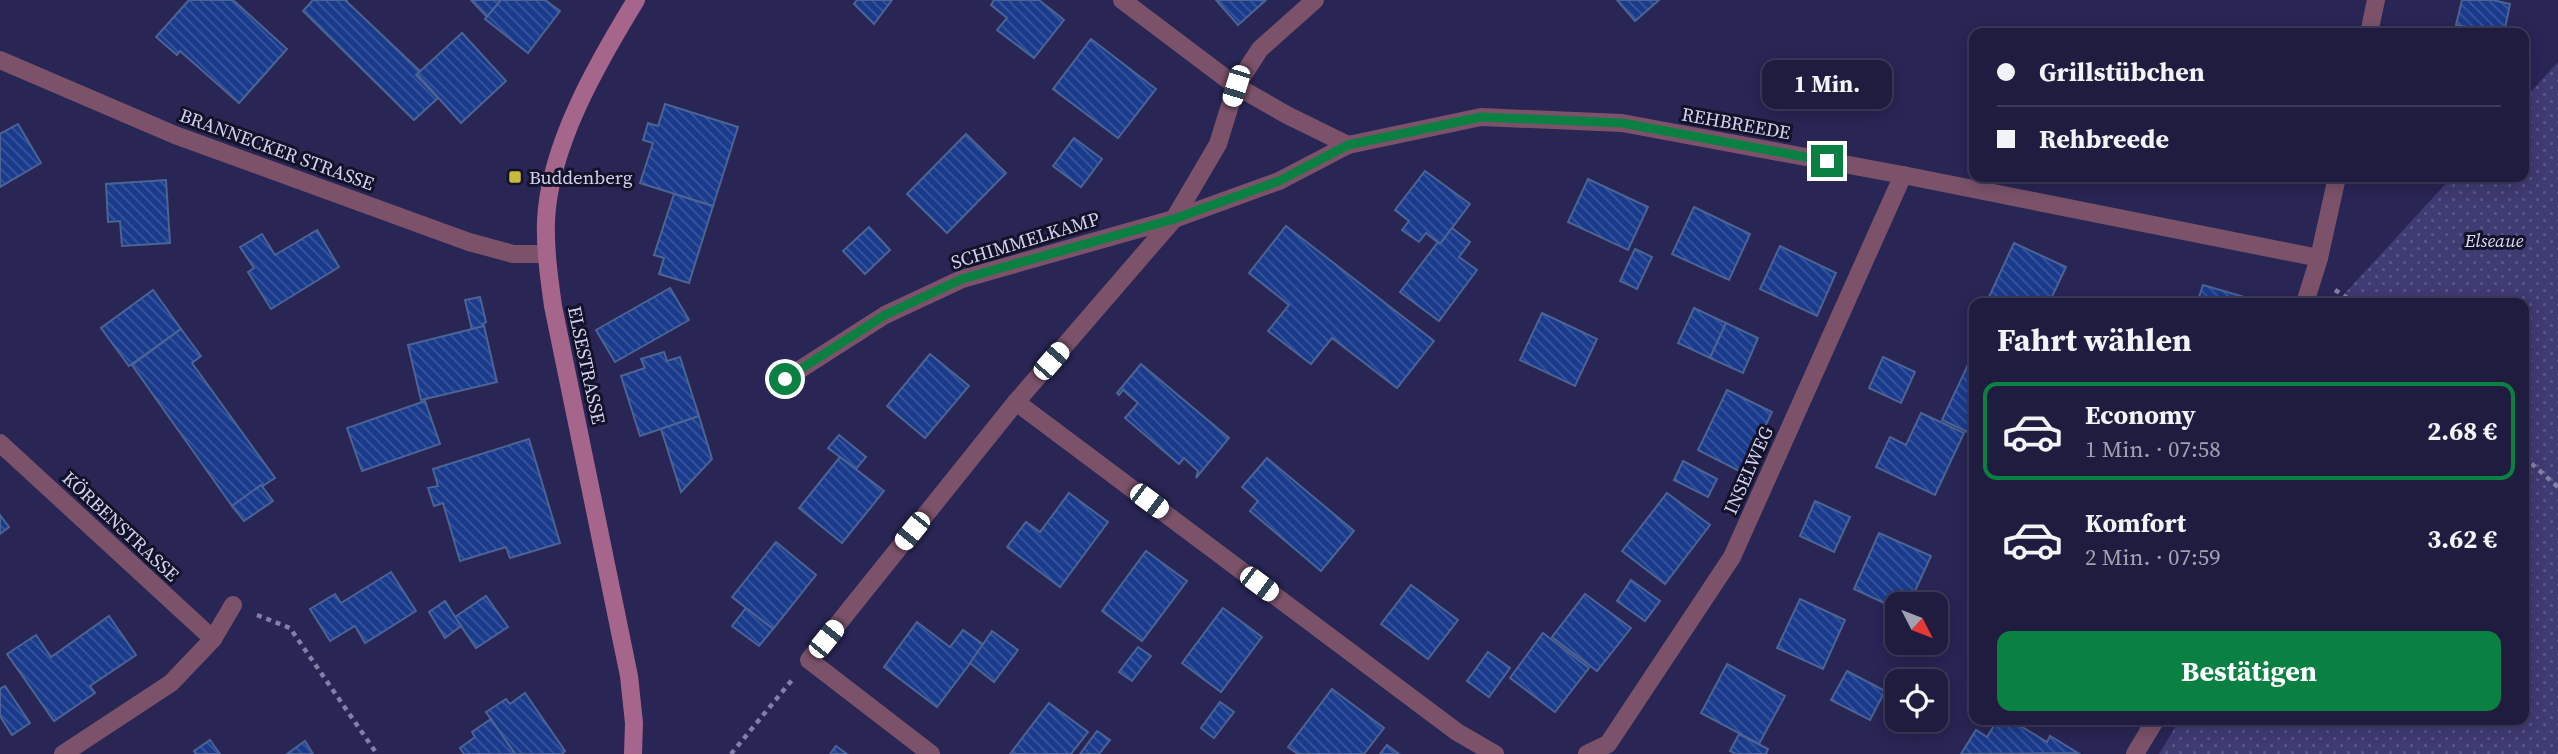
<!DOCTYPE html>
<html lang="de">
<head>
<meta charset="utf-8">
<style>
	:root { --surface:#1f1c40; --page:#272547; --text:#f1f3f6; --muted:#a1a1b1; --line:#3c3a59; --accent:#0b8043 }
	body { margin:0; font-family:"Source Serif 4",serif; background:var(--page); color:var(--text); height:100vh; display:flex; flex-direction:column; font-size:26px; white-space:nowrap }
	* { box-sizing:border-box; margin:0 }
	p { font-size:23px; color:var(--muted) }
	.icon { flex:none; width:38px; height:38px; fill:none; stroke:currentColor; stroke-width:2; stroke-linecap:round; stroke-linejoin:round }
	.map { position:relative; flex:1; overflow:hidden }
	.panel { position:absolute; left:1969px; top:298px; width:560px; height:427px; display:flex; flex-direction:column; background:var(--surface); border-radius:14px; box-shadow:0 4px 18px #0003,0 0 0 2px var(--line) }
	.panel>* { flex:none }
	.hud { position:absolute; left:1969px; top:28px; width:560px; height:154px; border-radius:14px; box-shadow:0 4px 18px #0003,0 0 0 2px var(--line); display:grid; align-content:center; height:154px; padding:0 28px; background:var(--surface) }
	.needle { width:46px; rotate:132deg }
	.fabs { position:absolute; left:1885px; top:592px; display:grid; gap:14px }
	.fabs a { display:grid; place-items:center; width:63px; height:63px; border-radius:14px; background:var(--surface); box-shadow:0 4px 18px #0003,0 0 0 2px var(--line); font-size:35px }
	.end { position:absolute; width:32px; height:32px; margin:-16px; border:9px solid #0b8043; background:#fff; box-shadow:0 0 0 4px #fff }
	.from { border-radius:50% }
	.bubble { position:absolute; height:49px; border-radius:14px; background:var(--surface); box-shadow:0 4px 18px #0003,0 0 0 2px var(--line); font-size:23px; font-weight:700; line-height:49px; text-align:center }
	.car { position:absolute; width:21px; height:42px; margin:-21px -10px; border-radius:9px; box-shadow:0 0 5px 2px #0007; background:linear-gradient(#fff 24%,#345 0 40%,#fff 0 76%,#345 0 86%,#fff 0) }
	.hud b { display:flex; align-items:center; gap:24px; height:66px; font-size:26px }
	.hud b+b { border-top:2px solid var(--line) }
	.hud i { width:18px; height:18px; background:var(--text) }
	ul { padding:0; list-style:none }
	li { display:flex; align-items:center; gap:21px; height:98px; margin:0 14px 10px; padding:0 14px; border:4px solid transparent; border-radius:14px }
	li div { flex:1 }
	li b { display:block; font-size:26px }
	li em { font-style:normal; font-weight:700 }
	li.selected { border-color:var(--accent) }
	li>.icon { width:63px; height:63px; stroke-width:1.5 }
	h2 { padding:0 28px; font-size:32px; line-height:84px }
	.action { display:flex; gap:14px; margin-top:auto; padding:14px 28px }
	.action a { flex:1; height:80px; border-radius:14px; background:var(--accent); color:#fff; font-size:28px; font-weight:700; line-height:80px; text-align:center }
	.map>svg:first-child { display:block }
</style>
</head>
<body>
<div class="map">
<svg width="2558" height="754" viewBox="0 0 2558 754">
	<defs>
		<pattern id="park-dots" width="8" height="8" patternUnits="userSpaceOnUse" patternTransform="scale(1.75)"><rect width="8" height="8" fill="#3f3b73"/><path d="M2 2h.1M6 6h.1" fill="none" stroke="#5a5687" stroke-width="1.8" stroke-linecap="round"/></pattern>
		<pattern id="building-back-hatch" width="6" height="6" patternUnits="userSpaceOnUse" patternTransform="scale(1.75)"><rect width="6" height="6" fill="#1a3a8c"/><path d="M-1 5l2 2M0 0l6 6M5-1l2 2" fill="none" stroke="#3a569d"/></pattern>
	</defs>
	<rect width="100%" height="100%" fill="#292555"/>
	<polygon fill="url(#park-dots)" points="2558,62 2558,754 2159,754 2180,719 2524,719 2524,303 2336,303 2452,177 2524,177 2524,99"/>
	<g fill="url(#building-back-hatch)" stroke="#4c6395" stroke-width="2">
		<polygon points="189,0 233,0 287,49 239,103 180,51 177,55 156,37"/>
		<polygon points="313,0 347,0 346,1 420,71 416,75 438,98 414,120 303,11"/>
		<polygon points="471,0 501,0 487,17"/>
		<polygon points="501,0 545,0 560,11 528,53 485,19"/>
		<polygon points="857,0 892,0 874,24 854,4"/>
		<polygon points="994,0 1039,0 1064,20 1034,58 997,30 1007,18 991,5"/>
		<polygon points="1216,0 1266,0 1238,25"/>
		<polygon points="1617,0 1659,0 1635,21"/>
		<polygon points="2462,0 2493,0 2510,4 2504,33 2456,25"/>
		<polygon points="462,33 506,81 461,123 417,74"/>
		<polygon points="1091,39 1156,89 1118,138 1053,89"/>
		<polygon points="665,104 738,127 713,206 640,183 653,143 643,140 648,123 658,126"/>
		<polygon points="18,124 41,163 0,187 0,134"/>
		<polygon points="966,134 1006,173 947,233 907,194"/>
		<polygon points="1074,138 1102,159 1081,187 1053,166"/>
		<polygon points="1425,171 1470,204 1440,244 1426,233 1419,242 1402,230 1409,221 1395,210"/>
		<polygon points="1588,179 1648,207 1628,250 1568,222"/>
		<polygon points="166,180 170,243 122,246 120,221 108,222 106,184"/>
		<polygon points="674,194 713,206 689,283 659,274 664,258 654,255"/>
		<polygon points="1694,207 1750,234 1729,280 1672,254"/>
		<polygon points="1286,226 1434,341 1397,388 1332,338 1311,364 1268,331 1289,305 1249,273"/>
		<polygon points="869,227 890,250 865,274 843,251"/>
		<polygon points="1452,228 1470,242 1459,257 1477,270 1439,321 1400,292 1438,242 1440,244"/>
		<polygon points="317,230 339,267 271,309 248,272 254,268 240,247 262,234 275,255"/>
		<polygon points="2014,243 2066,267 2049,303 1995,303 1988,299"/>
		<polygon points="1780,246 1836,273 1817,316 1760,289"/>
		<polygon points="1635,249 1652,257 1637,289 1620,281"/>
		<polygon points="2203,285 2251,299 2250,303 2197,303"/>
		<polygon points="670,288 689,320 615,362 596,330"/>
		<polygon points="153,290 181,329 129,366 101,328"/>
		<polygon points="480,297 486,322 483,324 484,326 472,330 465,300"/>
		<polygon points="1694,308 1726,323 1710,358 1678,343"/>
		<polygon points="1542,313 1597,339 1575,386 1520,360"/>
		<polygon points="1726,323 1758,338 1743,373 1710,358"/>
		<polygon points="484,326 497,382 421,400 408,345"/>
		<polygon points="181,329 201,356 192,363 275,478 232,506 132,365"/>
		<polygon points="664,352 667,361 680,357 699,416 640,436 621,376 645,368 641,359"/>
		<polygon points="930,354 969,386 925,438 887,406"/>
		<polygon points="1973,354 1974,354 1974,435 1942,420"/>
		<polygon points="1883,357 1915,372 1901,403 1869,388"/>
		<polygon points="1141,364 1229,438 1196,478 1198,471 1184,458 1179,464 1125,418 1138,403 1123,390 1119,395 1117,393"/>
		<polygon points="1727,390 1772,412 1743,473 1698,450"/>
		<polygon points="425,401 440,444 362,471 347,428"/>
		<polygon points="1921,413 1964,433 1935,495 1876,467 1890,437 1906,445"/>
		<polygon points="699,416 712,459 681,492 661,429"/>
		<polygon points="839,435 866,457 856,469 828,448"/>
		<polygon points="529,439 560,543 510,558 506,547 460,561 443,503 434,506 428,488 438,486 433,469"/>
		<polygon points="840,457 884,491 842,543 799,508"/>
		<polygon points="1267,458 1354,531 1321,571 1250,511 1258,501 1242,487"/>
		<polygon points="1683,461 1717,479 1708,497 1674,480"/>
		<polygon points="261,485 273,501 244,521 232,506"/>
		<polygon points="1069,493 1108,522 1060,587 1007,547 1026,522 1040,532"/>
		<polygon points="1667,493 1710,525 1665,584 1622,551"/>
		<polygon points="1815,501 1850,517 1834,552 1800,536"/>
		<polygon points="0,515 9,527 0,534"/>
		<polygon points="1879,533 1931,556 1909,604 1897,604 1897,609 1854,589"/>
		<polygon points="776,542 816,575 773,629 732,597"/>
		<polygon points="1146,551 1187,581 1142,641 1102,611"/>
		<polygon points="391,572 416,611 365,643 355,626 330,641 310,609 335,594 341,603"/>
		<polygon points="1631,580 1660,601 1645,621 1617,601"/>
		<polygon points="1411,585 1458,620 1428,659 1381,624"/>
		<polygon points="1585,594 1631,628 1597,671 1552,637"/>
		<polygon points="486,596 508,627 476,648 455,617"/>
		<polygon points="1800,599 1845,620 1823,669 1777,648"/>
		<polygon points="445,601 461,626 445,638 429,612"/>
		<polygon points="746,608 773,629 759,646 732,626"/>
		<polygon points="1223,608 1262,637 1221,692 1182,663"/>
		<polygon points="109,616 136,655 90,686 95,693 54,721 7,654 36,635 51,657"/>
		<polygon points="917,622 950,647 963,630 984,645 937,707 884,667"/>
		<polygon points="992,631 1018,650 994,682 970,663"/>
		<polygon points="1543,633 1589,668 1555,712 1510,678"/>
		<polygon points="1138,647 1151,656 1132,681 1119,672"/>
		<polygon points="1488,652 1510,668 1489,697 1467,681"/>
		<polygon points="1727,664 1785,696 1759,744 1701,713"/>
		<polygon points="1847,671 1885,691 1870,720 1831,700"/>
		<polygon points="5,686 30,723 12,735 0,716 0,689"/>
		<polygon points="1332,689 1384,728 1364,754 1298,754 1288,747"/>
		<polygon points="525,693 565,751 562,754 515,754 486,712 506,699 510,704"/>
		<polygon points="1220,702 1234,712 1214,738 1201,728"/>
		<polygon points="1049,703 1088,732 1071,754 1010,754"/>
		<polygon points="491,719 515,754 464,754 460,748 475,737 472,732"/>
		<polygon points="1998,719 2009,719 2047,742 2050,736 2078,753 1961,754 1976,730 1987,737"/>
		<polygon points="1097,731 1110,740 1099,754 1080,754"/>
		<polygon points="1739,734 1768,749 1766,754 1736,754 1730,751"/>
		<polygon points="210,740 220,754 196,754 194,751"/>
		<polygon points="305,741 313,754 287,754"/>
		<polygon points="1387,745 1399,754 1380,754"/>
		<polygon points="836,746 847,754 830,754"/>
	</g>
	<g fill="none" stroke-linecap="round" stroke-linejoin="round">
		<g stroke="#8280a7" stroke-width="4.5" stroke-dasharray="5 5" stroke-linecap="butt">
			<polyline points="2335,290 2355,303"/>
			<polyline points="2524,457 2558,487"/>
			<polyline points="257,615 290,628 377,754"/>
			<polyline points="731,754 792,680"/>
		</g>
		<g stroke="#7b526a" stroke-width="18">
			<polyline points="1122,0 1236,86 1287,115 1348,145 1481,117 1622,123 1903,175 2319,258"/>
			<polyline points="2369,33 2376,0"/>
			<polyline points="0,60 175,135 469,242 513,254 546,254"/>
			<polyline points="2305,303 2319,258 2337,177"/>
			<polyline points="785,379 885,315 962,279 1174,219 1279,181 1348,145"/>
			<polyline points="1016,402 1457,732 1495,754"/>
			<polyline points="0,443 213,639"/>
			<polyline points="63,754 171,683 213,639 233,605"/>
			<polyline points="931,754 809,660 1016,402 1174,219 1218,144 1236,86 1260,49 1315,0"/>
			<polyline points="1587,754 1608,744 1732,557 1903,175"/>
			<polyline points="2135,754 2156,719"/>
		</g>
		<path stroke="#a6658b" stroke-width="18" d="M633,754L634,723L629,676L553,306C549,277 545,249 546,221C549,146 598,62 636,0"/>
	</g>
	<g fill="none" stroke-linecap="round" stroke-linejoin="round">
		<polyline stroke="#0b8043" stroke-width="9" points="785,379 885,315 962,279 1174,219 1279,181 1348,145 1481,117 1622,123 1827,161"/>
	</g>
	<rect fill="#c7bb3c" stroke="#131228" stroke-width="2.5" x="508" y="170" width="14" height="14" rx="3.5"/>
	<g text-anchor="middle" stroke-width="6" stroke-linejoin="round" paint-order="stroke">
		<g font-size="19" fill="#d1d2f1" stroke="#131228">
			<text transform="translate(1736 123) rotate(10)" y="7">REHBREEDE</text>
			<text transform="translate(277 149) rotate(20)" y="7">BRANNECKER STRASSE</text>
			<text transform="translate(1025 240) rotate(-17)" y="7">SCHIMMELKAMP</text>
			<text transform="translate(587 365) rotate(78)" y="7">ELSESTRASSE</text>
			<text transform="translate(1748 470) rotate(-66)" y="7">INSELWEG</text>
			<text transform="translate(121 526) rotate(43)" y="7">KÖRBENSTRASSE</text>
		</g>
		<g font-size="19" fill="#d1d2f1" stroke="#131228" text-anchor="start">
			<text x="529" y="184">Buddenberg</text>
		</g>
		<g font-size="19" font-style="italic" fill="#d8d9f2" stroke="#131228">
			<text x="2494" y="247">Elseaue</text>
		</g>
	</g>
</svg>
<div class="fabs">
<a><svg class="needle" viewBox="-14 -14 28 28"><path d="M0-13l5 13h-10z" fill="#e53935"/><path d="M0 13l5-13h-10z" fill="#a1a1b1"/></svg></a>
<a><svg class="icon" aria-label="locate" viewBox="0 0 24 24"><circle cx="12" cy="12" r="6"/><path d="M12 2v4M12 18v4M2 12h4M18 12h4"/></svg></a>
</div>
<i class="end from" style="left:785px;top:379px"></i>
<i class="end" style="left:1827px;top:161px"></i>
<div class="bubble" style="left:1762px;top:60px;width:130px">1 Min.</div>
<i class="car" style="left:1236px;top:86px;rotate:197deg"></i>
<i class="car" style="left:1051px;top:361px;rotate:41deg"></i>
<i class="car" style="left:1149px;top:501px;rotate:127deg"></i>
<i class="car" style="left:912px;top:531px;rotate:219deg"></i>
<i class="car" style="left:1259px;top:584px;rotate:127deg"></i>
<i class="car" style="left:826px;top:639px;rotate:39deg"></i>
<div class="hud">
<b><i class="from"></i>Grillstübchen</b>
<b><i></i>Rehbreede</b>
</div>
<section class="panel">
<h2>Fahrt wählen</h2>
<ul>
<li class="selected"><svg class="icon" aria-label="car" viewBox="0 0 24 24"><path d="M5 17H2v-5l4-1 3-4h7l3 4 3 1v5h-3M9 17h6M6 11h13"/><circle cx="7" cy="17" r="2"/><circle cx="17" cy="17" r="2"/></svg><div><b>Economy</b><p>1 Min. · 07:58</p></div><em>2.68 €</em></li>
<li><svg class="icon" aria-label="car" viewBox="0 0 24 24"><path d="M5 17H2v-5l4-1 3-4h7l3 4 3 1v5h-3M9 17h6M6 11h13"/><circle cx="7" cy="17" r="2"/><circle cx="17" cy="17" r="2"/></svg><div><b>Komfort</b><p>2 Min. · 07:59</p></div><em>3.62 €</em></li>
</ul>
<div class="action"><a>Bestätigen</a></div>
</section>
</div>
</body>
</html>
